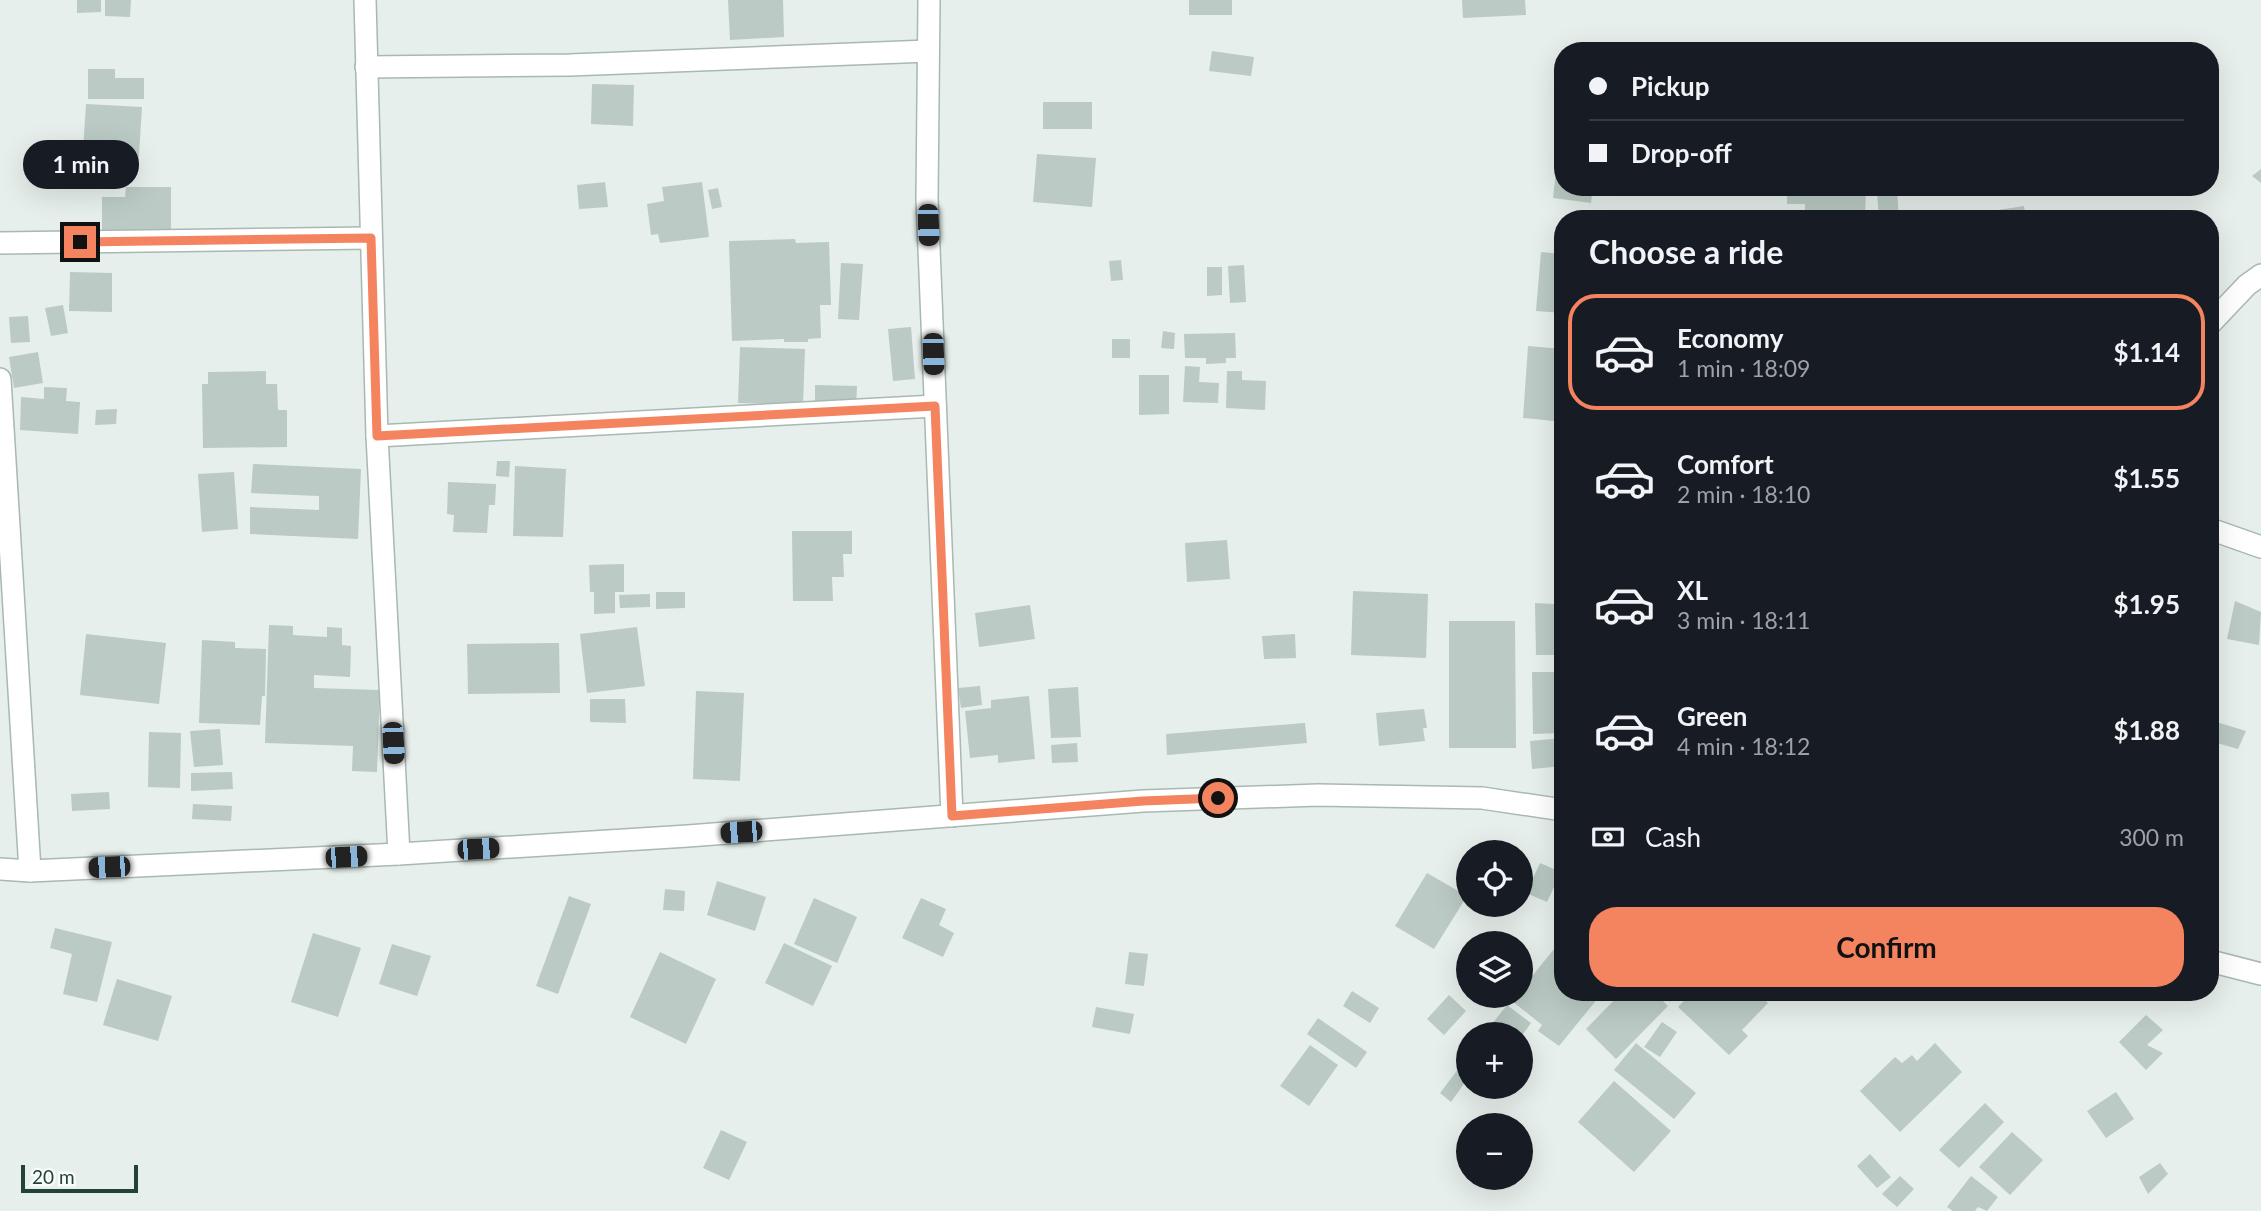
<!DOCTYPE html>
<html lang="en">
<head>
<meta charset="utf-8">
<style>
	:root { --surface:#171b24; --page:#242831; --text:#f1f3f6; --muted:#9ea1a6; --line:#363941; --accent:#f4845f }
	body { margin:0; font-family:Lato,sans-serif; background:var(--page); color:var(--text); height:100vh; display:flex; flex-direction:column; font-size:26px; white-space:nowrap }
	* { box-sizing:border-box; margin:0 }
	p { font-size:23px; color:var(--muted) }
	.icon { flex:none; width:38px; height:38px; fill:none; stroke:currentColor; stroke-width:2; stroke-linecap:round; stroke-linejoin:round }
	.map { position:relative; flex:1; overflow:hidden }
	.side { position:absolute; left:1554px; top:210px; width:665px; height:791px; display:flex; flex-direction:column; background:var(--surface); border-radius:28px; box-shadow:0 7px 28px #0002 }
	.side>* { flex:none }
	.banner { position:absolute; left:1554px; top:42px; width:665px; height:154px; border-radius:28px; box-shadow:0 7px 28px #0002; display:grid; align-content:center; height:154px; padding:0 35px; background:var(--surface) }
	.buttons { position:absolute; left:1456px; top:840px; display:grid; gap:14px }
	.buttons a { display:grid; place-items:center; width:77px; height:77px; border-radius:50%; background:var(--surface); box-shadow:0 7px 28px #0002; font-size:35px }
	.scale { position:absolute; left:21px; bottom:18px; width:117px; box-sizing:border-box; padding-left:7px; border:4px solid #24423a; border-top:0; font-size:19px; line-height:24px; white-space:nowrap; color:#24423a; -webkit-text-stroke:5px #f7fbf9; paint-order:stroke }
	.end { position:absolute; width:32px; height:32px; margin:-16px; border:9px solid #f4845f; background:#111; box-shadow:0 0 0 4px #111 }
	.from { border-radius:50% }
	.bubble { position:absolute; height:49px; border-radius:24px; background:var(--surface); box-shadow:0 7px 28px #0002; font-size:23px; font-weight:700; line-height:49px; text-align:center }
	.car { position:absolute; width:21px; height:42px; margin:-21px -10px; border-radius:9px; box-shadow:0 0 5px 2px #0007; background:linear-gradient(#222 24%,#8ab4d8 0 40%,#222 0 76%,#8ab4d8 0 86%,#222 0) }
	.banner b { display:flex; align-items:center; gap:24px; height:66px; font-size:26px }
	.banner b+b { border-top:2px solid var(--line) }
	.banner i { width:18px; height:18px; background:var(--text) }
	ul { padding:0; list-style:none }
	li { display:flex; align-items:center; gap:21px; height:116px; margin:0 14px 10px; padding:0 21px; border:4px solid transparent; border-radius:28px }
	li div { flex:1 }
	li b { display:block; font-size:26px }
	li em { font-style:normal; font-weight:700 }
	li.current { border-color:var(--accent) }
	li>.icon { width:63px; height:63px; stroke-width:1.5 }
	h2 { padding:0 35px; font-size:32px; line-height:84px }
	.pay { display:flex; align-items:center; gap:18px; height:77px; padding:0 35px; font-size:26px }
	.pay p { margin-inline-start:auto }
	.cta { display:flex; gap:14px; margin-top:auto; padding:14px 35px }
	.cta a { flex:1; height:80px; border-radius:28px; background:var(--accent); color:#111; font-size:28px; font-weight:700; line-height:80px; text-align:center }
	.map>svg:first-child { display:block }
</style>
</head>
<body>
<div class="map">
<svg width="2261" height="1211" viewBox="0 0 2261 1211">
	<rect width="100%" height="100%" fill="#e6efeb"/>
	<g fill="#bbcac4">
		<polygon points="77,0 101,0 101,12 77,13"/>
		<polygon points="105,0 131,0 130,17 105,16"/>
		<polygon points="728,0 783,0 784,37 730,40"/>
		<rect x="1189" y="0" width="43" height="15"/>
		<polygon points="1462,0 1525,0 1526,15 1463,18"/>
		<polygon points="1212,51 1254,57 1251,76 1209,71"/>
		<polygon points="88,69 115,69 115,78 144,78 144,99 88,99"/>
		<polygon points="592,84 634,85 633,126 591,124"/>
		<rect x="1043" y="102" width="49" height="27"/>
		<polygon points="86,104 142,107 138,170 82,166"/>
		<polygon points="1559,115 1563,115 1563,138 1561,138"/>
		<polygon points="1037,154 1096,158 1092,207 1033,202"/>
		<polygon points="2261,169 2261,183 2252,176"/>
		<polygon points="1556,171 1563,172 1563,187 1593,187 1591,203 1553,198"/>
		<polygon points="605,182 608,207 579,209 577,185"/>
		<polygon points="702,182 709,237 660,243 658,234 651,235 647,204 664,201 662,187"/>
		<polygon points="126,187 171,187 171,235 102,235 102,197 125,197"/>
		<polygon points="1787,187 1866,187 1865,219 1805,219 1805,204 1787,204"/>
		<polygon points="718,188 722,207 712,209 708,190"/>
		<polygon points="1897,190 1899,219 1879,219 1877,191"/>
		<polygon points="2024,206 2026,219 1973,219 1972,214"/>
		<polygon points="795,239 796,243 829,242 831,305 820,305 821,338 808,339 808,342 784,342 784,339 732,341 729,241"/>
		<polygon points="1541,252 1563,254 1563,313 1536,311"/>
		<polygon points="1121,260 1123,280 1111,281 1109,261"/>
		<polygon points="841,263 863,264 859,320 838,319"/>
		<polygon points="1244,265 1246,302 1230,303 1228,266"/>
		<polygon points="1207,267 1222,267 1222,295 1207,296"/>
		<polygon points="70,272 112,273 112,312 69,311"/>
		<polygon points="63,305 68,333 51,336 45,308"/>
		<polygon points="28,316 30,342 11,343 9,317"/>
		<polygon points="911,327 915,379 893,381 888,329"/>
		<polygon points="1163,331 1175,333 1174,349 1161,348"/>
		<polygon points="1235,333 1236,358 1226,358 1226,363 1206,364 1206,358 1185,358 1184,334"/>
		<rect x="1112" y="339" width="18" height="19"/>
		<polygon points="1528,346 1563,349 1563,422 1523,418"/>
		<polygon points="740,347 805,349 803,405 738,403"/>
		<polygon points="38,352 43,383 14,388 9,357"/>
		<polygon points="1185,366 1200,367 1199,382 1219,383 1218,403 1183,402"/>
		<polygon points="266,371 266,384 277,384 278,410 287,410 287,447 203,448 202,384 208,384 208,372"/>
		<polygon points="1227,371 1242,371 1242,380 1266,381 1265,410 1226,408"/>
		<polygon points="1139,375 1169,375 1169,414 1139,415"/>
		<polygon points="815,385 857,386 856,407 815,405"/>
		<polygon points="44,387 67,388 66,401 80,402 78,434 20,430 21,397 44,399"/>
		<polygon points="117,409 116,424 95,425 96,410"/>
		<polygon points="497,461 510,461 509,477 496,476"/>
		<polygon points="253,464 361,469 358,539 250,534 250,507 319,510 319,496 251,493"/>
		<polygon points="515,466 566,469 563,537 513,536"/>
		<polygon points="234,472 238,529 202,532 198,474"/>
		<polygon points="448,482 496,484 495,505 489,505 487,533 453,532 454,515 447,514"/>
		<polygon points="792,531 852,531 852,554 843,554 844,577 832,577 833,601 793,601"/>
		<polygon points="1227,540 1230,579 1187,582 1185,543"/>
		<polygon points="624,564 624,592 615,592 615,613 594,614 594,592 590,592 589,565"/>
		<polygon points="1353,591 1428,594 1426,658 1351,655"/>
		<polygon points="656,592 685,592 685,608 656,609"/>
		<polygon points="650,594 650,607 620,608 619,595"/>
		<polygon points="2235,601 2261,612 2259,645 2227,639"/>
		<polygon points="1535,603 1555,604 1555,655 1536,655"/>
		<polygon points="1030,605 1035,639 979,647 975,613"/>
		<polygon points="1449,621 1515,621 1516,748 1449,748"/>
		<polygon points="269,625 293,626 293,635 327,637 327,627 342,628 342,645 351,646 350,677 314,675 314,688 380,690 377,772 352,771 353,746 265,743"/>
		<polygon points="637,627 645,686 587,693 580,634"/>
		<polygon points="86,634 166,643 159,704 80,695"/>
		<polygon points="1295,634 1296,658 1264,659 1262,636"/>
		<polygon points="202,640 235,642 235,648 266,649 265,696 262,696 260,725 199,723"/>
		<polygon points="559,643 560,693 468,694 467,644"/>
		<polygon points="1532,672 1563,672 1563,733 1533,734"/>
		<polygon points="980,686 982,705 961,708 958,688"/>
		<polygon points="1078,687 1081,737 1051,738 1048,689"/>
		<polygon points="696,691 744,693 740,781 693,779"/>
		<polygon points="1029,696 1035,759 998,763 998,755 970,758 965,711 991,708 991,700"/>
		<polygon points="590,699 625,699 626,723 590,722"/>
		<polygon points="1424,709 1427,728 1423,728 1425,741 1379,746 1376,713"/>
		<polygon points="2210,720 2246,731 2238,749 2210,741"/>
		<polygon points="1305,723 1307,743 1167,755 1166,734"/>
		<polygon points="220,729 223,765 194,767 190,731"/>
		<polygon points="149,732 181,733 180,788 148,787"/>
		<polygon points="1563,738 1563,766 1532,769 1530,741"/>
		<polygon points="1077,743 1078,762 1052,763 1051,745"/>
		<polygon points="232,772 233,789 191,791 191,773"/>
		<polygon points="109,792 110,809 72,811 71,794"/>
		<polygon points="193,804 232,806 231,821 192,819"/>
		<polygon points="1540,863 1561,872 1547,902 1526,893"/>
		<polygon points="1427,873 1467,896 1434,949 1395,926"/>
		<polygon points="717,881 766,897 755,931 707,915"/>
		<polygon points="665,889 685,891 684,911 663,910"/>
		<polygon points="569,896 591,904 558,994 536,986"/>
		<polygon points="814,898 857,917 837,963 794,944"/>
		<polygon points="921,898 946,909 939,925 954,933 943,957 902,938"/>
		<polygon points="55,928 112,942 97,1002 63,994 72,954 50,948"/>
		<polygon points="313,933 361,948 338,1017 291,1002"/>
		<polygon points="784,943 832,966 813,1006 765,983"/>
		<polygon points="392,944 431,956 417,996 379,984"/>
		<polygon points="1554,949 1560,954 1563,951 1563,992 1603,992 1559,1046 1538,1031 1542,1025 1512,1001 1516,996 1521,996 1521,990"/>
		<polygon points="660,952 716,979 686,1044 630,1017"/>
		<polygon points="1129,952 1148,954 1144,986 1125,984"/>
		<polygon points="117,979 172,996 158,1041 103,1025"/>
		<polygon points="1352,991 1379,1008 1370,1023 1343,1006"/>
		<polygon points="1622,992 1654,992 1668,1006 1616,1059 1586,1029"/>
		<polygon points="1661,992 1680,992 1670,1002"/>
		<polygon points="1692,992 1756,992 1768,1003 1742,1030 1748,1036 1729,1055 1678,1007"/>
		<polygon points="1449,995 1466,1011 1444,1035 1427,1019"/>
		<polygon points="1507,1005 1531,1023 1521,1037 1521,1034 1484,1034"/>
		<polygon points="1096,1007 1134,1014 1130,1034 1092,1027"/>
		<polygon points="2146,1015 2163,1030 2147,1045 2163,1053 2146,1070 2119,1042"/>
		<polygon points="1318,1018 1367,1052 1356,1068 1307,1034"/>
		<polygon points="1662,1022 1677,1032 1660,1057 1644,1047"/>
		<polygon points="1636,1043 1696,1093 1674,1119 1614,1070"/>
		<polygon points="1935,1043 1962,1072 1900,1132 1860,1091 1895,1057 1902,1063 1912,1055 1917,1061"/>
		<polygon points="1310,1045 1338,1065 1309,1106 1280,1086"/>
		<polygon points="1468,1056 1468,1078 1451,1102 1440,1093"/>
		<polygon points="1614,1081 1671,1131 1634,1172 1578,1122"/>
		<polygon points="2116,1092 2134,1119 2106,1138 2087,1111"/>
		<polygon points="1985,1103 2004,1122 1959,1168 1939,1150"/>
		<polygon points="721,1130 747,1142 729,1180 703,1168"/>
		<polygon points="2012,1132 2043,1160 2010,1195 1979,1167"/>
		<polygon points="1870,1154 1891,1177 1877,1188 1857,1166"/>
		<polygon points="2160,1163 2168,1174 2148,1194 2139,1177"/>
		<polygon points="1900,1176 1914,1189 1897,1207 1882,1194"/>
		<polygon points="1971,1176 1998,1197 1987,1211 1978,1207 1975,1211 1953,1211 1947,1207"/>
	</g>
	<g fill="none" stroke-linecap="round" stroke-linejoin="round">
		<g stroke="#a8b8b2" stroke-width="24">
			<g id="minor">
				<polyline points="365,0 377,436 399,854"/>
				<polyline points="929,0 927,199 952,816"/>
				<polyline points="366,67 570,65 928,51"/>
				<polyline points="0,243 371,238"/>
				<polyline points="2210,324 2247,285 2261,275"/>
				<polyline points="0,379 30,871"/>
				<polyline points="377,436 935,406"/>
				<polyline points="2210,529 2261,547"/>
				<polyline points="0,869 30,871 399,854 688,836 1143,801 1318,795 1482,798 1563,810"/>
				<polyline points="2210,961 2261,974"/>
			</g>
		</g>
		<use href="#minor" stroke="#fff" stroke-width="21"/>
	</g>
	<g fill="none" stroke-linecap="round" stroke-linejoin="round">
		<polyline stroke="#f4845f" stroke-width="9" points="80,242 371,238 377,436 935,406 952,816 1143,801 1218,798"/>
	</g>
</svg>
<div class="buttons">
<a><svg class="icon" aria-label="locate" viewBox="0 0 24 24"><circle cx="12" cy="12" r="6"/><path d="M12 2v4M12 18v4M2 12h4M18 12h4"/></svg></a>
<a><svg class="icon" aria-label="layers" viewBox="0 0 24 24"><path d="M12 4l9 5-9 5-9-5zM3 14l9 5 9-5"/></svg></a>
<a>+</a>
<a>−</a>
</div>
<div class="scale">20 m</div>
<i class="end from" style="left:1218px;top:798px"></i>
<i class="end" style="left:80px;top:242px"></i>
<div class="bubble" style="left:23px;top:140px;width:116px">1 min</div>
<i class="car" style="left:928px;top:225px;rotate:178deg"></i>
<i class="car" style="left:933px;top:354px;rotate:178deg"></i>
<i class="car" style="left:393px;top:743px;rotate:177deg"></i>
<i class="car" style="left:741px;top:832px;rotate:266deg"></i>
<i class="car" style="left:478px;top:849px;rotate:87deg"></i>
<i class="car" style="left:346px;top:857px;rotate:87deg"></i>
<i class="car" style="left:109px;top:867px;rotate:268deg"></i>
<div class="banner">
<b><i class="from"></i>Pickup</b>
<b><i></i>Drop-off</b>
</div>
<section class="side">
<h2>Choose a ride</h2>
<ul>
<li class="current"><svg class="icon" aria-label="car" viewBox="0 0 24 24"><path d="M5 17H2v-5l4-1 3-4h7l3 4 3 1v5h-3M9 17h6M6 11h13"/><circle cx="7" cy="17" r="2"/><circle cx="17" cy="17" r="2"/></svg><div><b>Economy</b><p>1 min · 18:09</p></div><em>$1.14</em></li>
<li><svg class="icon" aria-label="car" viewBox="0 0 24 24"><path d="M5 17H2v-5l4-1 3-4h7l3 4 3 1v5h-3M9 17h6M6 11h13"/><circle cx="7" cy="17" r="2"/><circle cx="17" cy="17" r="2"/></svg><div><b>Comfort</b><p>2 min · 18:10</p></div><em>$1.55</em></li>
<li><svg class="icon" aria-label="car" viewBox="0 0 24 24"><path d="M5 17H2v-5l4-1 3-4h7l3 4 3 1v5h-3M9 17h6M6 11h13"/><circle cx="7" cy="17" r="2"/><circle cx="17" cy="17" r="2"/></svg><div><b>XL</b><p>3 min · 18:11</p></div><em>$1.95</em></li>
<li><svg class="icon" aria-label="car" viewBox="0 0 24 24"><path d="M5 17H2v-5l4-1 3-4h7l3 4 3 1v5h-3M9 17h6M6 11h13"/><circle cx="7" cy="17" r="2"/><circle cx="17" cy="17" r="2"/></svg><div><b>Green</b><p>4 min · 18:12</p></div><em>$1.88</em></li>
</ul>
<div class="pay"><svg class="icon" aria-label="cash" viewBox="0 0 24 24"><path d="M3 7h18v10H3z"/><circle cx="12" cy="12" r="2"/></svg>Cash<p>300 m</p></div>
<div class="cta"><a>Confirm</a></div>
</section>
</div>
</body>
</html>
